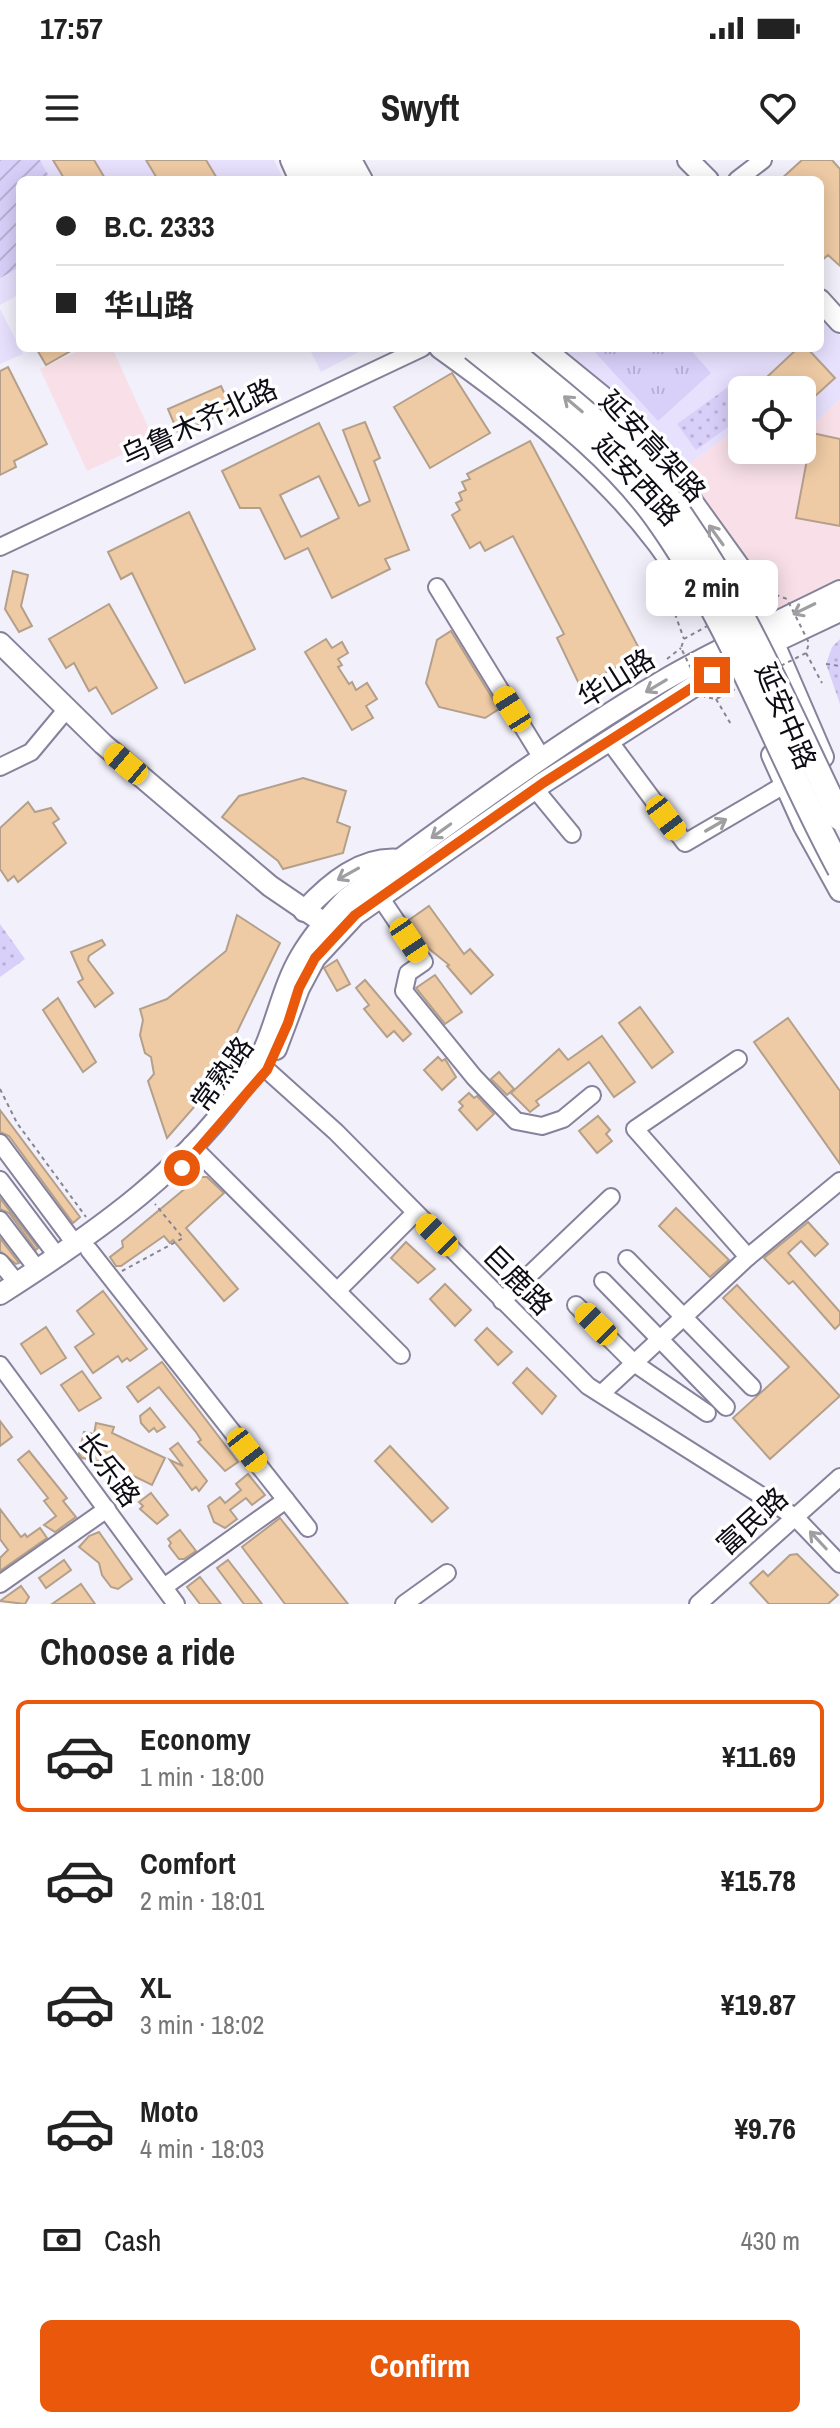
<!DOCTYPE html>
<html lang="en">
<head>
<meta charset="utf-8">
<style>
	:root { --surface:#fff; --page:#f2f2f2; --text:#222; --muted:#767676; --line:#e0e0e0; --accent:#ea580c }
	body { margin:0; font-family:"Archivo Narrow","Noto Sans SC",sans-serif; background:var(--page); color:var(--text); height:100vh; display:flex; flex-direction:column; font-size:30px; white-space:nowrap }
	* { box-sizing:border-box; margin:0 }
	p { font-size:26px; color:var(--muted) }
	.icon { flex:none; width:44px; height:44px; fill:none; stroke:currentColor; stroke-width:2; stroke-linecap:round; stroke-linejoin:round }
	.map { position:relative; height:1444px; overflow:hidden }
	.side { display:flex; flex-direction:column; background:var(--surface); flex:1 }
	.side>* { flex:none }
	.banner { position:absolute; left:16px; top:16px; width:808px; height:176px; border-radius:12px; box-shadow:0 4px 20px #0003; display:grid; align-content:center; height:176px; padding:0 40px; background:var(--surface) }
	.controls { position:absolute; left:728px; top:216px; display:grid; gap:16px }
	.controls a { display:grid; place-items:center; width:88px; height:88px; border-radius:12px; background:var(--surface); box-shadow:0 4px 20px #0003; font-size:40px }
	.end { position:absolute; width:36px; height:36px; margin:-18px; border:10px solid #ea580c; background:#fff; box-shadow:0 0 0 4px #fff }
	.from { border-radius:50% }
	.bubble { position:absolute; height:56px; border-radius:12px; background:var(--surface); box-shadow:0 4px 20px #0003; font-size:26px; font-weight:700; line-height:56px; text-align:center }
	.car { position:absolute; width:24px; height:48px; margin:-24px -12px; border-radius:10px; box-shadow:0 0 6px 2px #0007; background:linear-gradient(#f5c518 24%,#345 0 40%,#f5c518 0 76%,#345 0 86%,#f5c518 0) }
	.banner b { display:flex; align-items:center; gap:28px; height:76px; font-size:30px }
	.banner b+b { border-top:2px solid var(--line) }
	.banner i { width:20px; height:20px; background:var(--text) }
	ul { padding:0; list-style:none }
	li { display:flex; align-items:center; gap:24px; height:112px; margin:0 16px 12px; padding:0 24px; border:4px solid transparent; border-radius:12px }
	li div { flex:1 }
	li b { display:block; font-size:30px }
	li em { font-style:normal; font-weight:700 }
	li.active { border-color:var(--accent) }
	li>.icon { width:72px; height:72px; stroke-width:1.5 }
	h2 { padding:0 40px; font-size:36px; line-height:96px }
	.pay { display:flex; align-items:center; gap:20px; height:88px; padding:0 40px; font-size:30px }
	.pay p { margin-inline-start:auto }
	.action { display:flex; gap:16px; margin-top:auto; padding:16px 40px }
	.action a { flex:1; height:92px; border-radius:12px; background:var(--accent); color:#fff; font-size:32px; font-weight:700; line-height:92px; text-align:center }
	.status { display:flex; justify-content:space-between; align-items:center; height:56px; padding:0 40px; background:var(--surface); direction:ltr }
	.status svg { height:22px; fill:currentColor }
	header { display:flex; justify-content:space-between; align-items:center; height:104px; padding:0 40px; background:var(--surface); font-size:36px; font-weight:700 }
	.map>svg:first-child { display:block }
</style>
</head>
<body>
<div class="status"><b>17:57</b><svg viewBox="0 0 49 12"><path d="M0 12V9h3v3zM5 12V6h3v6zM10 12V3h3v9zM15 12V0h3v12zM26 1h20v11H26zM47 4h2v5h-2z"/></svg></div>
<header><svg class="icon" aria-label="menu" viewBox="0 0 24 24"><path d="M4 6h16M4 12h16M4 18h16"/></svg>Swyft<svg class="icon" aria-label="heart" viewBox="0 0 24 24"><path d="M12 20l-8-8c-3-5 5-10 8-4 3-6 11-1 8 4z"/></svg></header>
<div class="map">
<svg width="840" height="1444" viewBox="0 0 840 1444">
	<defs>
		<pattern id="grass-tufts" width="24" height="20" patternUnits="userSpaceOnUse" patternTransform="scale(2)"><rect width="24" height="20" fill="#d9d0fa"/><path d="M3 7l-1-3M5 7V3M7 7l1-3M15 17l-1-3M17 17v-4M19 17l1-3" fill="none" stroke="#b9b1d5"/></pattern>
		<pattern id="park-dots" width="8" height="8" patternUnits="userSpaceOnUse" patternTransform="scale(2)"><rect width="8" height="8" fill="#d9d0fa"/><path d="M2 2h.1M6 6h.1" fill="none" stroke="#b9b1d5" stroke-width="1.8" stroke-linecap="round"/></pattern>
		<pattern id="garden-furrows" width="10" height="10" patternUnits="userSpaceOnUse" patternTransform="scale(2)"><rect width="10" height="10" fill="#d9d0fa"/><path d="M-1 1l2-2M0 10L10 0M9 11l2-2" fill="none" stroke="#b9b1d5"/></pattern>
	</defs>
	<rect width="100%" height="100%" fill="#f2f0fb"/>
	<g fill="#f9e0e8">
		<polygon points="85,188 112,188 154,280 87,311 40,209"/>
		<polygon points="840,239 840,425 771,459 678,312 742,265 742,290 802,290 802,274"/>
	</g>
	<g fill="#e7e1fe">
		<polygon points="0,0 274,0 284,20 20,20 20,134 0,145"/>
		<polygon points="0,149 23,194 0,204"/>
		<polygon points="820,154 840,176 840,239 802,274 802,230 742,230 742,265 678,312 557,188 820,188"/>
		<polygon points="309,188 366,188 321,212"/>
	</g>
	<polygon fill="url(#grass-tufts)" points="591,188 689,188 711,213 658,261"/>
	<g fill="url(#park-dots)">
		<polygon points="735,222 742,232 742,257 696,290 677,264"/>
		<polygon points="840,479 840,544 826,504 832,487"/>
		<polygon points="0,764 25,799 0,817"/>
	</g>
	<polygon fill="url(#garden-furrows)" points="0,0 40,0 51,20 20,20 20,107 0,118"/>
	<g fill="#efcba5" stroke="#b4a08a" stroke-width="2" fill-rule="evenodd">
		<polygon points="53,0 94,0 106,20 65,20"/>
		<polygon points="146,0 206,0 218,20 158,20"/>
		<polygon points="802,0 832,0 840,9 840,106 828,95 820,102 820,20 780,20"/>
		<polygon points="36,188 76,188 46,205"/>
		<polygon points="798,188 807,188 835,218 802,248 802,230 753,230"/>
		<polygon points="8,207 47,284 14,301 16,307 0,315 0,211"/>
		<polygon points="452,213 490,273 430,308 394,247"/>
		<polygon points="221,226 232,250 178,273 168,249"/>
		<path d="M365,262L380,298L374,301L409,390L385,399L390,409L332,438L308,388L285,399L260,348H240L222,311L319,263L359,346L370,341L343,270ZM319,316L339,358L301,377L280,335Z"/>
		<polygon points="812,273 840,279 840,366 796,358"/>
		<polygon points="530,281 642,494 580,526 557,478 564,474 513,376 485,391 480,382 470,388 452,355 460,350 456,343 462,340 459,333 466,330 462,322 470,319 467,314"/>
		<polygon points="189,352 255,489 185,523 132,413 121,419 108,392"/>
		<polygon points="13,411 28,415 21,446 32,466 19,472 5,449"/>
		<polygon points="109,444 157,528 112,554 96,527 89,531 74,503 66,508 49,479"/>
		<polygon points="451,471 499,549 485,558 439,547 426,523 437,480"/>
		<polygon points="326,479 332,488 342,482 348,493 338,499 342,505 338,507 349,524 352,522 356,530 367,523 377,539 366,546 373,558 352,570 305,492"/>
		<polygon points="303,618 346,631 337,662 350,667 343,693 283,709 278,701 222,657 239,636"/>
		<polygon points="28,642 35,652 51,648 59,659 53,663 66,683 18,722 14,716 8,721 0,709 0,668"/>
		<polygon points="429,746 464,794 470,789 493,815 471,834 447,806 449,805 427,787 409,760"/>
		<polygon points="237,755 280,783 209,930 167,978 148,921 154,914 151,897 145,893 140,875 143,860 140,849 167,839 226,791"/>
		<polygon points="102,780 105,785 89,796 88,800 113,833 95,847 78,822 83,819 71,792"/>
		<polygon points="337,800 350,824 337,831 324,808"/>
		<polygon points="435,815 462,852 445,864 416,828"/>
		<polygon points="365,820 411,874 403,881 394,871 387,877 364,849 369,845 356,828"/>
		<polygon points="58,838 96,902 83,912 43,850"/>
		<polygon points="640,847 673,892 652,908 619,863"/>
		<polygon points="788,858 840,931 840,1004 754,882"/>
		<polygon points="602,876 635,922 614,937 589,902 536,941 539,945 530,952 511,933 559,889 568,900"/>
		<polygon points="438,897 442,901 445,899 456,917 442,930 424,910"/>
		<polygon points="499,912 514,929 507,935 491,919"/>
		<polygon points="469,933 474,938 477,936 494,954 477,970 459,950 463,946 459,942"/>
		<polygon points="0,950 80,1057 73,1063 9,976 0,972"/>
		<polygon points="598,956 610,970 606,974 612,981 597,993 579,971"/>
		<polygon points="199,1017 207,1017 224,1033 186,1068 238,1129 224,1141 173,1080 170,1083 164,1076 121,1106 116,1106 110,1097 123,1087 122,1081"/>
		<polygon points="0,1038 38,1088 36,1090 9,1053 0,1049"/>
		<polygon points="676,1048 729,1100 710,1117 659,1066"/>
		<polygon points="808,1062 828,1084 815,1096 801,1081 788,1093 840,1152 840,1164 835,1169 793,1121 789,1124 764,1098"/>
		<polygon points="0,1078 19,1103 16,1104 0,1091"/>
		<polygon points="406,1082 435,1109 418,1123 391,1098"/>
		<polygon points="445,1124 471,1150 455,1166 430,1139"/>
		<polygon points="737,1125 840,1236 770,1299 733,1258 789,1207 723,1138"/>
		<polygon points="103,1131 147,1189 130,1201 127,1198 122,1202 118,1196 93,1213 75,1187 94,1174 77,1151"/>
		<polygon points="46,1167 66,1198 41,1214 21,1184"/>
		<polygon points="487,1168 512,1192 498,1205 475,1180"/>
		<polygon points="162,1202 238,1302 225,1311 198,1282 201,1280 196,1272 159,1227 138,1242 127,1227"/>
		<polygon points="527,1208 556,1236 542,1254 513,1223"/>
		<polygon points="82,1211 101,1238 79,1251 61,1225"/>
		<polygon points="150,1248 165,1267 157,1272 154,1268 149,1272 141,1263 140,1256"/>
		<polygon points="0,1261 12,1277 0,1286"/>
		<polygon points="96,1263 114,1267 112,1273 165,1298 152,1325 107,1303 82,1298 79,1294 84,1272 94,1274"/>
		<polygon points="178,1283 207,1321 199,1331 196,1327 192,1330 170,1300 183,1306 170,1289"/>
		<polygon points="390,1286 448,1348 432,1362 375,1301"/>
		<polygon points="29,1291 67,1338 63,1341 76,1357 55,1372 44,1365 56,1356 44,1341 48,1338 18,1300"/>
		<polygon points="248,1314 265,1335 252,1345 246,1338 230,1350 237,1359 225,1368 214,1362 208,1346 220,1337 225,1343 241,1330 236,1324"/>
		<polygon points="151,1333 168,1355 157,1364 140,1349 143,1346 139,1342"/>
		<polygon points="0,1349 21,1377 25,1374 27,1377 40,1368 47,1378 0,1411 0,1398 8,1390 0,1379"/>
		<polygon points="280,1358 348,1444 285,1444 242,1387"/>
		<polygon points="180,1370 196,1391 184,1399 179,1399 169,1386 171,1383 168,1379"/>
		<polygon points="99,1372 132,1419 118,1429 111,1427 102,1415 99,1403 79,1387 89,1376"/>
		<polygon points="797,1394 838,1435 828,1444 769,1444 750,1423 763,1411 768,1416 790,1395"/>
		<polygon points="64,1400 71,1410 46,1428 39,1418"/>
		<polygon points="228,1400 262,1444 244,1444 217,1408"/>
		<polygon points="200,1417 221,1444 200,1444 187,1427"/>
		<polygon points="81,1424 95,1444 52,1444"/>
		<polygon points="21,1426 29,1437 25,1444 0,1441"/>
	</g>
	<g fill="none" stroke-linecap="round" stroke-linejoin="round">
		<g stroke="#87829c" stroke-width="20">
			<g id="minor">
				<polyline points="737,20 763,0"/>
				<polyline points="0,387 422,188"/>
				<polyline points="437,427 542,598"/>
				<polyline points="610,582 685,683 784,625"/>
				<polyline points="0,607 31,592 66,550"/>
				<polyline points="535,629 572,674"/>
				<polyline points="380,737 424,802 408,813 404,831 474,917 516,961 542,966 563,959 592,935"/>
				<polyline points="738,899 635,969 748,1097 840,1021"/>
				<polyline points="256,905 267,910 336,972 588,1226 795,1357 840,1404"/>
				<polyline points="0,983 76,1085"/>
				<polyline points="191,985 401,1195"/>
				<polyline points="0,1020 58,1097"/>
				<polyline points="0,1060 38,1110"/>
				<polyline points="89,1090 308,1368"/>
				<polyline points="627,1099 752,1227"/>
				<polyline points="0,1102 17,1123"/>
				<polyline points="603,1121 726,1247"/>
				<polyline points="337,1131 415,1053"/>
				<polyline points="502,1141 611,1037"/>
				<polyline points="576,1145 634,1203 707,1253"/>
				<polyline points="0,1205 176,1444"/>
				<polyline points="601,1234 748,1097"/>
				<polyline points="0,1424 107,1349"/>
				<polyline points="164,1427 286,1340"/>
				<polyline points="404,1444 447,1413"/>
				<polyline points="698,1444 840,1317"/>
			</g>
		</g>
		<g stroke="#87829c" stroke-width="24">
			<g id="major">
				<polyline points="291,0 300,20"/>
				<polyline points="351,0 362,20"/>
				<polyline points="688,0 708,20"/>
				<polyline points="820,140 840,162"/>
				<path d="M440,188C534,256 627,326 688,428"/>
				<polyline points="543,188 619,250 663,301 743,412 823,597"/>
				<polyline points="0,483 103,584 270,726 333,769"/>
				<polyline points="772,595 804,666 840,731"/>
				<path d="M304,751C330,723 362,696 400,700"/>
				<polyline points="276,889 299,828 315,798 355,755 543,623 732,502 840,451"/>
				<path d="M0,1134C94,1074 193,1006 254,909C275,875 280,831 301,796C313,775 329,757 346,739C449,664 551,587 661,522C719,488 780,461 840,431"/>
			</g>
		</g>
		<g stroke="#87829c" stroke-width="28">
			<g id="highway">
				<polyline points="310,0 320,20"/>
				<polyline points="334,0 345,20"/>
			</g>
		</g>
		<g stroke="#87858f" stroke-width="2" stroke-dasharray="4 4" stroke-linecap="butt">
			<polyline points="675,454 684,479"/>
			<polyline points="806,493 822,523"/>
			<polyline points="667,499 681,488"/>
			<polyline points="826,504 840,506"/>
			<polyline points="716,539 732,566"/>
			<polyline points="0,929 17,963 86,1057"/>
			<polyline points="122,1111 183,1078 155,1044"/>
		</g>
		<use href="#minor" stroke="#fff" stroke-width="16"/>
		<use href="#major" stroke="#fff" stroke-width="20"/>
		<use href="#highway" stroke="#fff" stroke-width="24"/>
		<g stroke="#87829c" stroke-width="28" stroke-linecap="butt">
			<g id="highway-bridge">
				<path d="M473,188C537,240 606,288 655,355C733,463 777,593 840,709"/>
				<path d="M507,188C563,235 627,282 671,342C741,438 788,551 840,658"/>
			</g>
		</g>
		<polygon stroke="#87858f" stroke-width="2" stroke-dasharray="4 4" stroke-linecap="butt" points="768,432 787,439 809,483 806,493 716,539 705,537 681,488 684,479"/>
		<use href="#highway-bridge" stroke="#fff" stroke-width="24"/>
	</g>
	<defs><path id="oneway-shaft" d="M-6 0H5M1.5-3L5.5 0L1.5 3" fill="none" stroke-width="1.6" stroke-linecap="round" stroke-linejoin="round" transform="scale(2)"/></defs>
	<g stroke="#9f9ea1">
		<use href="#oneway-shaft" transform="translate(573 244) rotate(-140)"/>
		<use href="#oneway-shaft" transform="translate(716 375) rotate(-126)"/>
		<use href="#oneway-shaft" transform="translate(804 449) rotate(154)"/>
		<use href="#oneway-shaft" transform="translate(656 526) rotate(149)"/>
		<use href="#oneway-shaft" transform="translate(716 665) rotate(-30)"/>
		<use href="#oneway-shaft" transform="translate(441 671) rotate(144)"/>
		<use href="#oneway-shaft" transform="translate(348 714) rotate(151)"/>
		<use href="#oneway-shaft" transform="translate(818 1380) rotate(-133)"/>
	</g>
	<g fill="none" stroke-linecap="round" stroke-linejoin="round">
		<polyline stroke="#ea580c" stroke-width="10" points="182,1008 267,910 288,863 299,828 315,798 355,755 543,623 712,515"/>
	</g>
	<g text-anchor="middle" stroke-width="7" stroke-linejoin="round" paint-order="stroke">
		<g font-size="28" fill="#0e0c15" stroke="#fff">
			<text transform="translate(199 262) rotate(-25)" y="10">乌鲁木齐北路</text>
			<text transform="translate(653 286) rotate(47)" y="10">延安高架路</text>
			<text transform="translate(637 320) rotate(47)" y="10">延安西路</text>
			<text transform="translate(616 518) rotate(-32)" y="10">华山路</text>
			<text transform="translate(786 556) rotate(67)" y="10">延安中路</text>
			<text transform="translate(222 914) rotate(-54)" y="10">常熟路</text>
			<text transform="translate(518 1120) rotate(45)" y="10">巨鹿路</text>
			<text transform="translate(109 1309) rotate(54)" y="10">长乐路</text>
			<text transform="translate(752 1361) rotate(-42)" y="10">富民路</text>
		</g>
	</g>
</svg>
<div class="controls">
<a><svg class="icon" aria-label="locate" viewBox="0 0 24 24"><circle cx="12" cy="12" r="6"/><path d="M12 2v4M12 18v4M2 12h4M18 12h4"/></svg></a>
</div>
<i class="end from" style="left:182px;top:1008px"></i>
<i class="end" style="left:712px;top:515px"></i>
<div class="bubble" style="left:646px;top:400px;width:132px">2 min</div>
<i class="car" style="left:512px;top:549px;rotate:328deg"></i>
<i class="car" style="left:126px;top:604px;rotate:310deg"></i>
<i class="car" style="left:666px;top:658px;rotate:143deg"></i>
<i class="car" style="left:409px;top:780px;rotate:146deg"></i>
<i class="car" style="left:437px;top:1075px;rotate:315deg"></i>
<i class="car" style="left:596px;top:1164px;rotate:315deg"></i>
<i class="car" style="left:247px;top:1290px;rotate:142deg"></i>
<div class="banner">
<b><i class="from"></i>B.C. 2333</b>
<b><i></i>华山路</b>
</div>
</div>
<section class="side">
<h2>Choose a ride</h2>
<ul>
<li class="active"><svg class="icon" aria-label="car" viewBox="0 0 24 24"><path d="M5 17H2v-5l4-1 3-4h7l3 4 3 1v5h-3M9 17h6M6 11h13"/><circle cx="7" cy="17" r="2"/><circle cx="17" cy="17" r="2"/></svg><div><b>Economy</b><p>1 min · 18:00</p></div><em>¥11.69</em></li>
<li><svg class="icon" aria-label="car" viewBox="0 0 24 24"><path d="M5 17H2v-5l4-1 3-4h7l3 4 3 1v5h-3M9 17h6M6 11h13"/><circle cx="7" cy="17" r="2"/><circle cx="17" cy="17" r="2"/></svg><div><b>Comfort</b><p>2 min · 18:01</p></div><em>¥15.78</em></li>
<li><svg class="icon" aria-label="car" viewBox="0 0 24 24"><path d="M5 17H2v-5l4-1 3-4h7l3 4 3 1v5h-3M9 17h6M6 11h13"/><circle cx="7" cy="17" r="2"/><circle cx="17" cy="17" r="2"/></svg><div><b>XL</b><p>3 min · 18:02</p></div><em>¥19.87</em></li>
<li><svg class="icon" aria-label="car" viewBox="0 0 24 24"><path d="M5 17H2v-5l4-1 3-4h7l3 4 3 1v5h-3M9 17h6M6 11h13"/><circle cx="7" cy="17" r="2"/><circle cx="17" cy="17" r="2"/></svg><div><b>Moto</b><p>4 min · 18:03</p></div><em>¥9.76</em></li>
</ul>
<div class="pay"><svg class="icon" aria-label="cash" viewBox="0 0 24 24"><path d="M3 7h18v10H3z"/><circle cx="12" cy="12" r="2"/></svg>Cash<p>430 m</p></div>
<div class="action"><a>Confirm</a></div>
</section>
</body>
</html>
